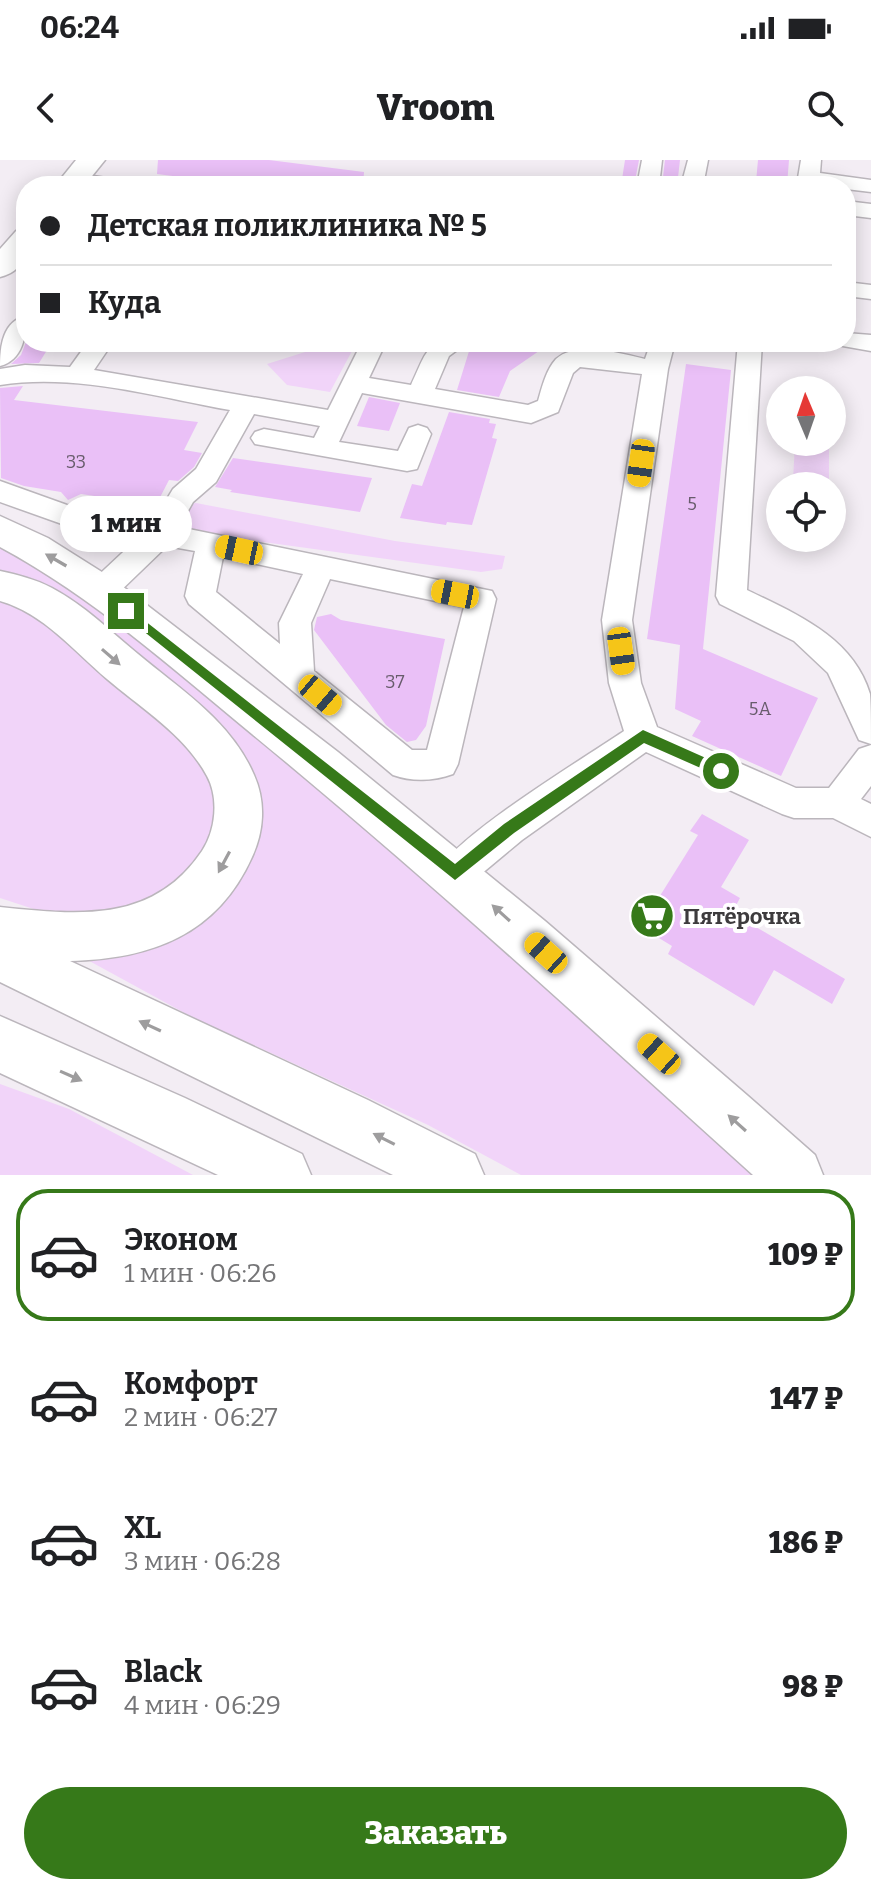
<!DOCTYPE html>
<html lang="ru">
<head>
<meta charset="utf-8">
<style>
	:root { --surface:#fff; --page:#f2f2f2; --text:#202124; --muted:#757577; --line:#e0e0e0; --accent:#367919 }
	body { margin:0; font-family:Bitter,serif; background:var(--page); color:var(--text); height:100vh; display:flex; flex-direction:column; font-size:30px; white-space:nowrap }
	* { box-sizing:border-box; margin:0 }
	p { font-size:26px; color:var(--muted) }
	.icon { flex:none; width:44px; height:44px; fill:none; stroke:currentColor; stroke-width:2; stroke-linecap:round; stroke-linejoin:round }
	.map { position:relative; height:1015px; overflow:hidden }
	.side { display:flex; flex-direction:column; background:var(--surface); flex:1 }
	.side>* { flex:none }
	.banner { position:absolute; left:16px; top:16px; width:840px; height:176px; border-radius:32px; box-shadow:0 4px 20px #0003; display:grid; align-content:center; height:176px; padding:0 24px; background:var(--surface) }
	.needle { width:52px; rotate:358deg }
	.buttons { position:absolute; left:766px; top:216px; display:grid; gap:16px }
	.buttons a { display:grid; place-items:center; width:80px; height:80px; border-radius:50%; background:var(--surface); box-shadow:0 4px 20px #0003; font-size:40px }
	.end { position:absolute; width:36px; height:36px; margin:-18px; border:10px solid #367919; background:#fff; box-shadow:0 0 0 4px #fff }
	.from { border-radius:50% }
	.bubble { position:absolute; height:56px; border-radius:28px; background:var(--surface); box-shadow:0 4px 20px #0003; font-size:26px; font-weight:800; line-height:56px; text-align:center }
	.car { position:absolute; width:24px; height:48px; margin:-24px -12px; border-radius:10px; box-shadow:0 0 6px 2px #0007; background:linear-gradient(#f5c518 24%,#345 0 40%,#f5c518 0 76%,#345 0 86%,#f5c518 0) }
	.banner b { display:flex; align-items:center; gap:28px; height:76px; font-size:30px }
	.banner b+b { border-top:2px solid var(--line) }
	.banner i { width:20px; height:20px; background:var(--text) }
	ul { padding:14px 0 0; list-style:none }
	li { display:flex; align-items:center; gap:24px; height:132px; margin:0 16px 12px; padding:0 8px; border:4px solid transparent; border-radius:32px }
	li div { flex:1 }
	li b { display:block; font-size:30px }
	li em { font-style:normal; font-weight:800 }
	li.selected { border-color:var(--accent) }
	li>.icon { width:72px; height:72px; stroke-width:1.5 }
	.button { display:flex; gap:16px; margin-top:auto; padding:16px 24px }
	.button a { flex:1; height:92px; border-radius:48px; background:var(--accent); color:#fff; font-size:32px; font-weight:800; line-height:92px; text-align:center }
	.status { display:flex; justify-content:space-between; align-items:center; height:56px; padding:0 40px; background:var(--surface); direction:ltr }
	.status svg { height:22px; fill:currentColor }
	header { display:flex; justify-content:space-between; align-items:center; height:104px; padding:0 24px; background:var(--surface); font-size:36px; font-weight:800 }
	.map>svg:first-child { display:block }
</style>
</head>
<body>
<div class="status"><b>06:24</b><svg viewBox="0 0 49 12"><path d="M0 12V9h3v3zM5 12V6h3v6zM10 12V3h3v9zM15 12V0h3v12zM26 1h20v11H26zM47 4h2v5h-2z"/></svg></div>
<header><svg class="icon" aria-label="back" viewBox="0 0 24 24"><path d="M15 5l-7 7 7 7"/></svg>Vroom<svg class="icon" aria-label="search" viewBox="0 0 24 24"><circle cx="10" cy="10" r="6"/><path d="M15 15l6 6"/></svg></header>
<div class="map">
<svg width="871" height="1015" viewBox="0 0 871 1015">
	<rect width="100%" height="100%" fill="#f3edf4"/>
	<g fill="#f1d4f9">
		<polygon points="337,182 346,182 352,191 330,232 287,225 267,204"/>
		<polygon points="795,282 829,282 829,326 808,326 793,321"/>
		<polygon points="196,343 395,381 505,396 502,409 481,412 197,373 176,359 181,345"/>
		<polygon points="0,381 37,400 221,543 763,1015 521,1015 428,965 192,857 82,797 116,793 256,641 0,414"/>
		<polygon points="0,435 29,445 183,579 212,612 218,671 180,730 114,758 52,755 0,738"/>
		<polygon points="0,924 69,949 193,1015 0,1015"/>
	</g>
	<g fill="#eac0f7">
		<polygon points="158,0 269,0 364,12 363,26 251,26 157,14"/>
		<polygon points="625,0 639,0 634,26 621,26"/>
		<polygon points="665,0 680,0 677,26 662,26"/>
		<polygon points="758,0 789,0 787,25 756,22"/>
		<polygon points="26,182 52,182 39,203 11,204 21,195"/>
		<polygon points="480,182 552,182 510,211 499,237 457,230 470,188"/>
		<polygon points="686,204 731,210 703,489 818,538 781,616 692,576 701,561 675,549 680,485 647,479"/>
		<polygon points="23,226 14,240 198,262 184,290 202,293 194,307 178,321 169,320 156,345 81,334 68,340 61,332 24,326 1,318 0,228"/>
		<polygon points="369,237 400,243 389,271 357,266"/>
		<polygon points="449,252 490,259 489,263 496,264 492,278 497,279 472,365 447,362 446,365 400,358 412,324 422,326"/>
		<polygon points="233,298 283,305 372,318 360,352 230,332 232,330 215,327"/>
		<polygon points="331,454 341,460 445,479 426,566 416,580 407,582 386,565 314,470 317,457"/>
		<polygon points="702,654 749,680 721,727 740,738 732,753 845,819 832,844 774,810 754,846 668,794 672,786 631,761 649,734 658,739 698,675 690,671"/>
	</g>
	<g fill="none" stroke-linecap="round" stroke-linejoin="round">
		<g stroke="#bbb6bc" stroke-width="3">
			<g id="minor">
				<polygon points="642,0 662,0 659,26 637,26"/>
				<polygon points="688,0 708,0 703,26 681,26"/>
				<polygon points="801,0 821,0 820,13 871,20 871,32 846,29 846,26 802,22 798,18"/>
				<polygon points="74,13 119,20 130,26 67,23 63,19"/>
				<polygon points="846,41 871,44 871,58 846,55"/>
				<polygon points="846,122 871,125 871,139 846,136"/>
				<path d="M26,156C26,176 23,200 0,206C0,186 3,161 26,156Z"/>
				<polygon points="846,173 871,175 871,191 837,185 835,182 846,182"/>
				<path d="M88,182H113L94,210L328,250L362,182H386L369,218L411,225C429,187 424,182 468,182L449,196L435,229L528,245L538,241C542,227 546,210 556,199C577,180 622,194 645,199L651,182H675L668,209L632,460L641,523L657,567L796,628H829L859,589L871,585V626L861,639L871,644V677L833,658H794L782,654L646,592L522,680L468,725L455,730L442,725L437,713C453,677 586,597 624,571L609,523L602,460L642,214L580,207L573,213L558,252L531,263L362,233L339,282L398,291L409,268L418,265L427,268L431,274L417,309L407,311L255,284L251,278L255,272L264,269L314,278L320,266L254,254L216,322L193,342L179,367L492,431L496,439L458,604L453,614C434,621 412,622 393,615L189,444L185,436L195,391L167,386L112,439L101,442L90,439L86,431L90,423L137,379L62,364L0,342V321L67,345L153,362L173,329L196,309L230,250C156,237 76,213 0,225V209L25,205L70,207ZM223,397L303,414L279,463L280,484L216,432ZM330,419L464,447L427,590H412L314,511L311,463Z"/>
				<path d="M738,182H762L747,430C796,454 853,477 870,534C871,548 871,569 871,584L859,580L828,513L794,481L720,444L716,436Z"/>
			</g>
		</g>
		<g stroke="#bbb6bc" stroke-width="3">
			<g id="major">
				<polygon points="76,0 105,0 84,26 55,26"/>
				<path d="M26,68C26,91 27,110 0,117V89L16,71Z"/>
				<path d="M0,356L48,378L113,419L338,592L545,761L748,936L815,995L823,1015H753C588,866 424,715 252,574C172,508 93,437 0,387Z"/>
			</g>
		</g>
		<g stroke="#bbb6bc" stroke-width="3">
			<g id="highway">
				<path d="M0,411C18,415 35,419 52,428C84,445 110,471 138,494C181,530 231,561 254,615C266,642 264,671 252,697C217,775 151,799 70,801L368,940L475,994L484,1015H393L0,822V747C78,755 153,764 202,691C216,670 219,638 207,616C185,575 141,548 107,519C74,491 43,453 0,441Z"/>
				<polygon points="0,856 185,938 302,994 311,1015 218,1015 0,913"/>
			</g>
		</g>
		<use href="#minor" fill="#fff" fill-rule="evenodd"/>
		<use href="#major" fill="#fff" fill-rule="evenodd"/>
		<use href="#highway" fill="#fff" fill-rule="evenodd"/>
	</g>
	<defs><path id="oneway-solid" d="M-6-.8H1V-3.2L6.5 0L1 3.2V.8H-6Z" transform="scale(2)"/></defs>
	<g fill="#9e9d9e">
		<use href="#oneway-solid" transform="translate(56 400) rotate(-150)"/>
		<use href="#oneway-solid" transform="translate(111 497) rotate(41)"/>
		<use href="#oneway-solid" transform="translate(224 702) rotate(118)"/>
		<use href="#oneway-solid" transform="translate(501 753) rotate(-138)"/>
		<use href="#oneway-solid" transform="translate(150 866) rotate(-155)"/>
		<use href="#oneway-solid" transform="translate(71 916) rotate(24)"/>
		<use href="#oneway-solid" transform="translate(737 963) rotate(-138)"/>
		<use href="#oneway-solid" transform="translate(384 979) rotate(-153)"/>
	</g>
	<polygon fill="#367919" points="126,446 455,704 504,664 643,570 726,607 728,611 721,617 644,583 514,673 455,720 122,454 122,447"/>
	<defs>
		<g id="supermarket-disc" transform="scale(2.3)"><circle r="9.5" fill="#367919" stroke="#fff"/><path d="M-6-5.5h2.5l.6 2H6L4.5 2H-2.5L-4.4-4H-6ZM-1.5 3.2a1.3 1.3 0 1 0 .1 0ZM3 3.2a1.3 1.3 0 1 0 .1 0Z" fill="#fff"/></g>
	</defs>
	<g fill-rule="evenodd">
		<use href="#supermarket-disc" x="652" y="756"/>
	</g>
	<g text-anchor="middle" stroke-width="8" stroke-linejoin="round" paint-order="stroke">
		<g font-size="18" fill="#685c6c">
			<text x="76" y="308">33</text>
			<text x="692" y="350">5</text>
			<text x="395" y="528">37</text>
			<text x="760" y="555">5А</text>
		</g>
		<g font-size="22" font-weight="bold" fill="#3d3b3d" stroke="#fff" text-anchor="start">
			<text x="683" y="764">Пятёрочка</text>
		</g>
	</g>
</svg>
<div class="buttons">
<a><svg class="needle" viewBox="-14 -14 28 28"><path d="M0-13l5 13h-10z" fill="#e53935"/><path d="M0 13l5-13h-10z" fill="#757577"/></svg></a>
<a><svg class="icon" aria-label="locate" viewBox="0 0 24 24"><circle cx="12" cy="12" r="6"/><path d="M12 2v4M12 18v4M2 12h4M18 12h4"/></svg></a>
</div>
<i class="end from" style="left:721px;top:611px"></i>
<i class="end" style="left:126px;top:451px"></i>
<div class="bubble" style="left:60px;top:336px;width:132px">1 мин</div>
<i class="car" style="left:641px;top:303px;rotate:188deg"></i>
<i class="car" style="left:239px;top:390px;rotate:282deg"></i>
<i class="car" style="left:455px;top:434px;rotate:281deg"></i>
<i class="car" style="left:621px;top:491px;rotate:172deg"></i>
<i class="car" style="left:320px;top:535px;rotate:130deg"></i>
<i class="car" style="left:546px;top:793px;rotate:312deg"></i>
<i class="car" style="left:659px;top:894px;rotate:312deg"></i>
<div class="banner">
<b><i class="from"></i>Детская поликлиника № 5</b>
<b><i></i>Куда</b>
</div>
</div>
<section class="side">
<ul>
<li class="selected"><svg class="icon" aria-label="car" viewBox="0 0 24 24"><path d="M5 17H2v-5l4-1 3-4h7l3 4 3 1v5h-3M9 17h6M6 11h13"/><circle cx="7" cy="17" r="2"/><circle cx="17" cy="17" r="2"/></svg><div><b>Эконом</b><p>1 мин · 06:26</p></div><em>109 ₽</em></li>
<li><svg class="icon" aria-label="car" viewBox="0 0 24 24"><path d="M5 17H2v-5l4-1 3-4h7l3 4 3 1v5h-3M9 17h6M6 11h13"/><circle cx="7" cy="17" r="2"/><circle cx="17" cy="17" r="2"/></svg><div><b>Комфорт</b><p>2 мин · 06:27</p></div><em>147 ₽</em></li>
<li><svg class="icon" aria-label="car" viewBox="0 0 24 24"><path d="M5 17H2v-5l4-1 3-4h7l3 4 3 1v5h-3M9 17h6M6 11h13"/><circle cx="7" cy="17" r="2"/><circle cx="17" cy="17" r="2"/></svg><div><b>XL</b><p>3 мин · 06:28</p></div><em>186 ₽</em></li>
<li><svg class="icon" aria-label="car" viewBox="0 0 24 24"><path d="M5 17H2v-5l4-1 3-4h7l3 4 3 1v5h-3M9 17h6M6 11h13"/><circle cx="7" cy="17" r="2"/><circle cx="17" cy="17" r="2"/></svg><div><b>Black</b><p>4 мин · 06:29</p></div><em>98 ₽</em></li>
</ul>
<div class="button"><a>Заказать</a></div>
</section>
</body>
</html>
